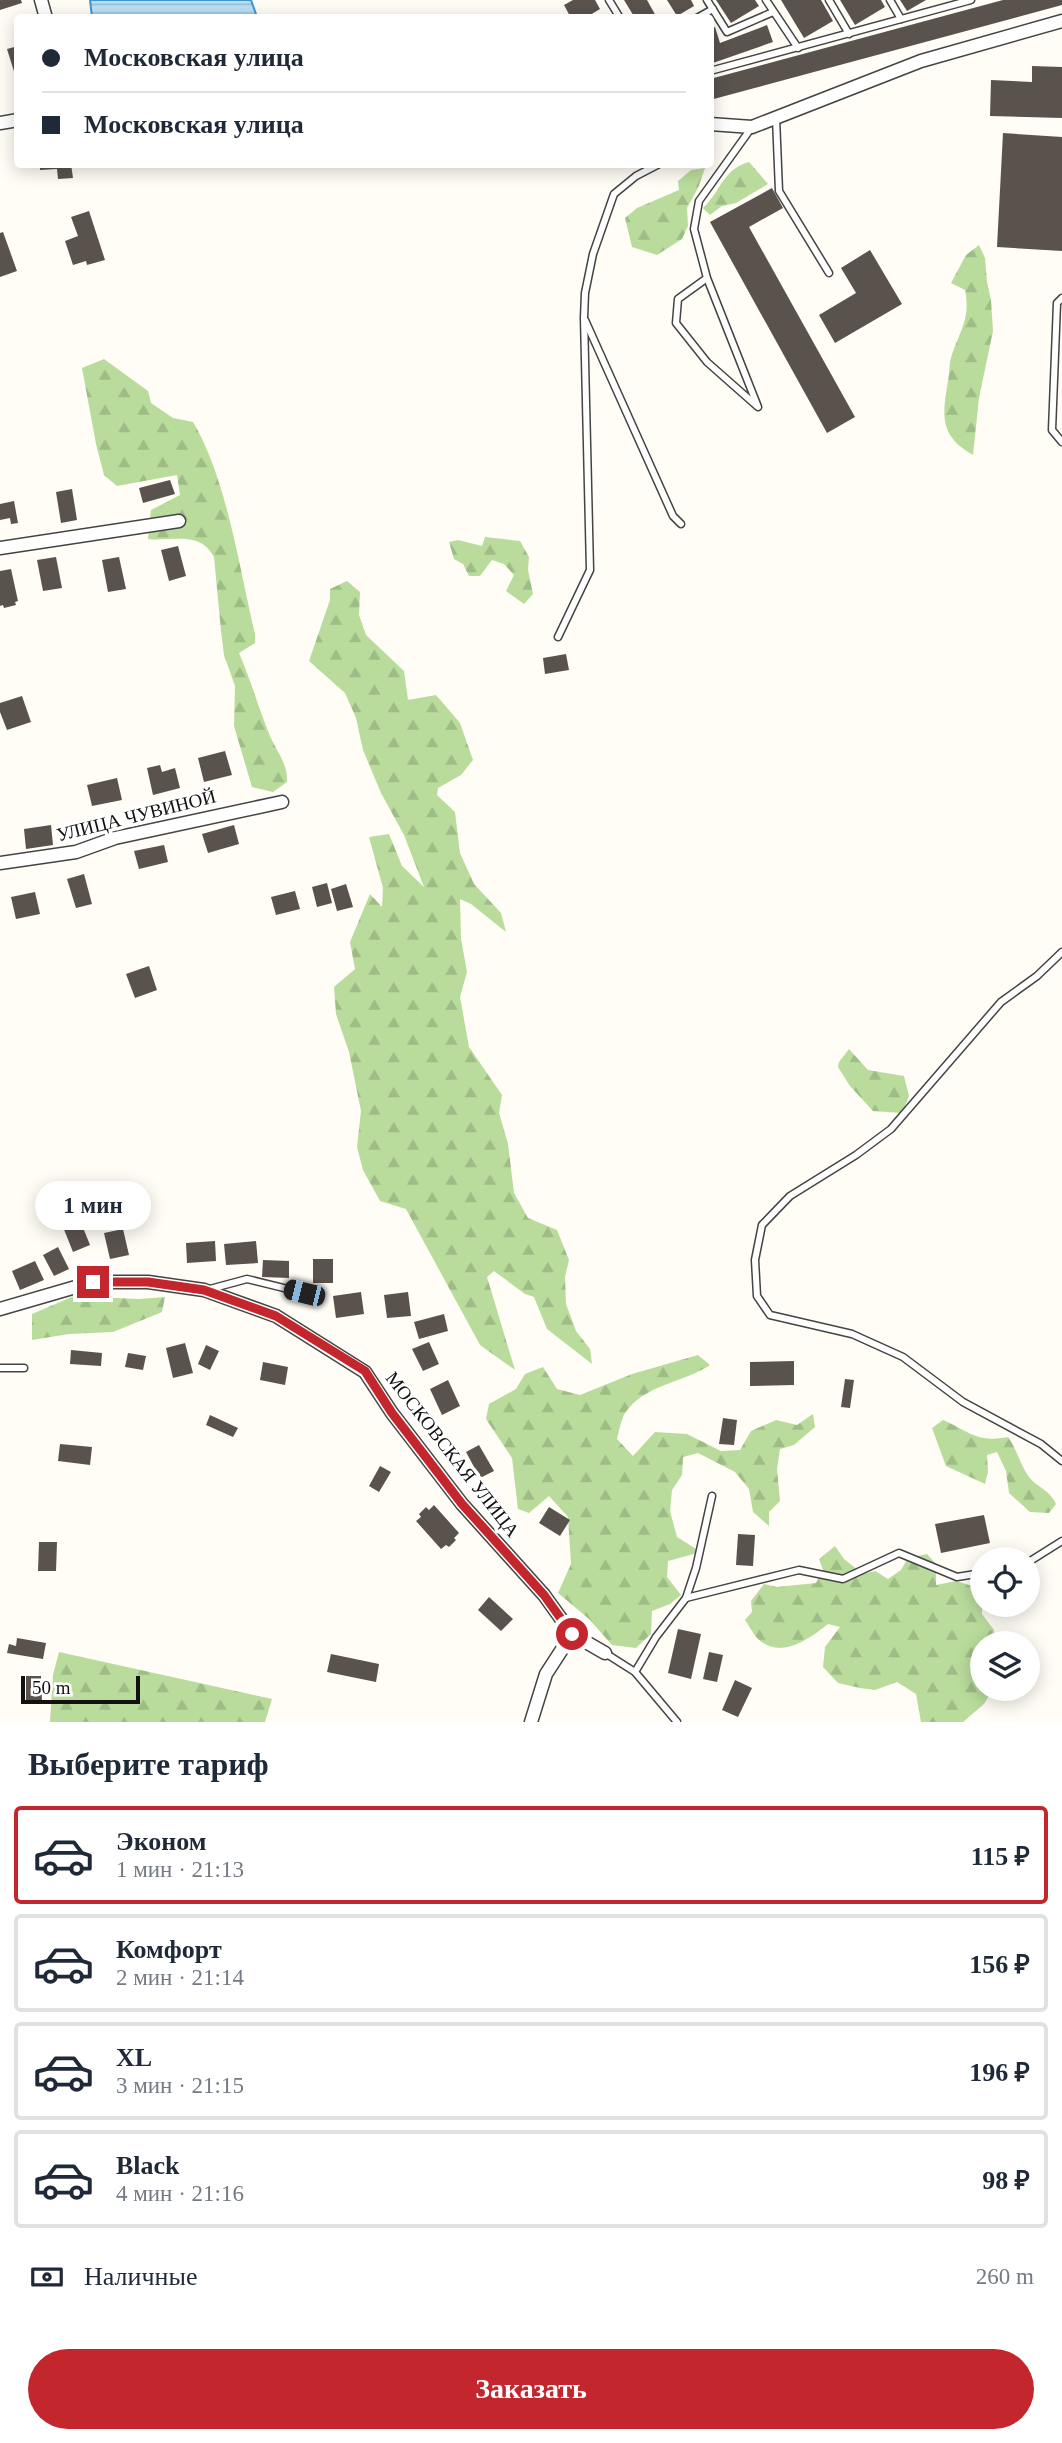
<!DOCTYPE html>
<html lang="ru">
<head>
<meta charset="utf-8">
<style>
	:root { --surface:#fff; --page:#f2f2f3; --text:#1f2937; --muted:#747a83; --line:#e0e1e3; --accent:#c4262e }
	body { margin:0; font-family:Georgia,serif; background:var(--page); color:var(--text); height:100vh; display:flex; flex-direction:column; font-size:26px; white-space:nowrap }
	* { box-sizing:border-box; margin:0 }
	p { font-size:23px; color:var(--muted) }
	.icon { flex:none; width:38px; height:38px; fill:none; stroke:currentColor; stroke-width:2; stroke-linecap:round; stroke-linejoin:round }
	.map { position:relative; height:1722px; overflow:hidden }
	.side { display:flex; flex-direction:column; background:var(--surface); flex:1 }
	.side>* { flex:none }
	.banner { position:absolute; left:14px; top:14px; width:700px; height:154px; border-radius:7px; box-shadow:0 4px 18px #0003; display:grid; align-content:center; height:154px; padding:0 28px; background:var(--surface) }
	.controls { position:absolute; left:970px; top:1547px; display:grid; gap:14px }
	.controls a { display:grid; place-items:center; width:70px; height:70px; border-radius:50%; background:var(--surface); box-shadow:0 4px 18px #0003; font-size:35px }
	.scale { position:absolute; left:21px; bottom:18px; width:119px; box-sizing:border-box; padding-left:7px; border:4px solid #111; border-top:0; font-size:19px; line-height:24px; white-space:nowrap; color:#111; -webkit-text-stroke:5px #fff; paint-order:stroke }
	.end { position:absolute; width:32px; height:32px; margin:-16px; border:9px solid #c4262e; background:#fff; box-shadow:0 0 0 4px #fff }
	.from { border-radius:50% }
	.bubble { position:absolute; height:49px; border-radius:24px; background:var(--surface); box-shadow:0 4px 18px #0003; font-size:23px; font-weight:700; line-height:49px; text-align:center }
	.car { position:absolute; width:21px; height:42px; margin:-21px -10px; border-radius:9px; box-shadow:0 0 5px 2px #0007; background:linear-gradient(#222 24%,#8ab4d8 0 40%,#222 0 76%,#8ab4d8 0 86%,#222 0) }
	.banner b { display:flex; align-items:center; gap:24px; height:66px; font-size:26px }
	.banner b+b { border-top:2px solid var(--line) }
	.banner i { width:18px; height:18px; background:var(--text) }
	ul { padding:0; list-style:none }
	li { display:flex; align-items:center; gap:21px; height:98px; margin:0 14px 10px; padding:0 14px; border:4px solid var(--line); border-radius:7px }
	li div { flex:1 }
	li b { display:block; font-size:26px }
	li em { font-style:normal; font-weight:700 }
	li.current { border-color:var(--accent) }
	li>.icon { width:63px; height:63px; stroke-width:1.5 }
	h2 { padding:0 28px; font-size:32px; line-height:84px }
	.pay { display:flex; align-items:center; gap:18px; height:77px; padding:0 28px; font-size:26px }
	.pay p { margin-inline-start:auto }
	.primary-button { display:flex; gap:14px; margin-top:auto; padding:14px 28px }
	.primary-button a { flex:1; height:80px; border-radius:42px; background:var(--accent); color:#fff; font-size:28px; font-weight:700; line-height:80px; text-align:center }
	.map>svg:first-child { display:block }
</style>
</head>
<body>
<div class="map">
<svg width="1062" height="1722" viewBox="0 0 1062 1722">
	<defs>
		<pattern id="forest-firs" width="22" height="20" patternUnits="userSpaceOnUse" patternTransform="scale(1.75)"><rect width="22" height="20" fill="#b9dc9c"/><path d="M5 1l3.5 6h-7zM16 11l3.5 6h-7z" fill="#9ebc85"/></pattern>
		<pattern id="water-rules" width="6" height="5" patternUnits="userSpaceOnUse" patternTransform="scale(1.75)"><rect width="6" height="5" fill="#b9e0f7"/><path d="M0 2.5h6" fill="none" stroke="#9ebfd3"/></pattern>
	</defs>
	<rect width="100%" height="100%" fill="#fffdf5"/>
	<g fill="url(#forest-firs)">
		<path d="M749,162L768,184L736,203L722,206L710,215L703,208C721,191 723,169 749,162Z"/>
		<polygon points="705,168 698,188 687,208 688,226 682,239 657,255 632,247 625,218 637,208 679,190 678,181 691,170"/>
		<path d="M979,245L985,258L987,282L991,300L993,331L979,398L973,455C935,434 944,410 949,374C950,369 949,363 951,358C959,331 971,320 965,290L951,283L966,255Z"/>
		<path d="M104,359L148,391L151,403L173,418L193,422C227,479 239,568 255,634V643L239,653C251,681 259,709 270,736C277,752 288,764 287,782L273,792L252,787L234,726L235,686L224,655L221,631L214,557C199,530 173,542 148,539L151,510L180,495L177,475L117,486L104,475L96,444L82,368Z"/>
		<polygon points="485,537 520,541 529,557 528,570 533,594 524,604 506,591 514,575 504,564 492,560 480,576 469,576 463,564 454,559 449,542 458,540 482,546"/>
		<polygon points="347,581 360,592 359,615 366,635 404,671 408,700 436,695 460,723 473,760 461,775 438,788 437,795 455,812 460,853 474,884 501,913 506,932 471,904 460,899 461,939 467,972 460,997 469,1047 502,1095 499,1113 508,1144 514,1193 528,1218 557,1230 569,1260 565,1277 566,1304 576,1331 590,1349 592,1364 547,1329 534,1297 525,1294 494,1271 487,1277 515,1370 480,1345 406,1209 380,1201 363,1170 357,1147 361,1111 349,1052 336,1014 334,987 355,969 350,942 370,894 382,907 383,888 369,837 389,834 402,866 424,887 404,835 381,793 363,750 356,718 345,693 309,661 330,600 330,589"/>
		<polygon points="849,1049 868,1070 904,1076 909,1096 902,1113 873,1111 850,1086 838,1067 839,1062"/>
		<polygon points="74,1296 139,1299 165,1297 162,1312 113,1332 69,1334 32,1340 32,1314"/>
		<path d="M698,1355L710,1365C683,1383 645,1384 625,1413C621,1420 619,1431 617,1439L633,1456L655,1432L687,1434L721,1451L740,1450L751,1431L776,1420L797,1425L813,1414L815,1427L794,1445L780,1449L777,1469L780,1501L769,1512V1526L753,1512L749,1489L735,1472L698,1453L683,1457L682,1475L672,1490L670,1511L677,1537L701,1552L668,1561L667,1577L681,1595L670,1604L652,1611L651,1634L636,1648L612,1645L589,1619L558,1593L571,1564L568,1517L549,1496L529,1513L518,1509L512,1458L486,1419L489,1404L516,1389L525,1374L543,1367L557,1389L580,1395L632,1374Z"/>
		<path d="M943,1420C970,1432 977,1443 1008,1437C1017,1449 1020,1465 1029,1477C1039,1489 1049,1489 1056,1504L1049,1513L1030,1512L1009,1493L1006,1471L997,1452L987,1455L988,1472L985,1484L946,1466L932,1428Z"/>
		<path d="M835,1546L844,1559L863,1574L875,1571L888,1579L901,1570L908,1558L927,1554L936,1564V1585L956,1581L982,1589V1614L994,1630V1643H982V1689H993L984,1704L963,1722H921L916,1694L897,1682L875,1690L860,1688L838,1683L823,1667L825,1647L840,1627L828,1624C809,1639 781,1660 758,1639C753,1634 749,1625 745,1620L752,1612L751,1601L764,1584L777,1587L816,1583L823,1570L819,1559Z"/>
		<polygon points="59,1652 272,1699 265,1722 50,1722 53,1675"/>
	</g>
	<polygon fill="url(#water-rules)" stroke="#3f96cf" stroke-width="2" points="90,0 251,0 257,17 92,17"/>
	<g fill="#5a524d">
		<polygon points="0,0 21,0 22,3 0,10"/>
		<polygon points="573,0 595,0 600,9 585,18 571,18 564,5"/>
		<polygon points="624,0 647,0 657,18 635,18"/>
		<polygon points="667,0 691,0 694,6 677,16"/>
		<polygon points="716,0 755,0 759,6 731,23"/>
		<polygon points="781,0 821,0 833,21 804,38"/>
		<polygon points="840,0 881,0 885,7 855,25"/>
		<polygon points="900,0 926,0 907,11"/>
		<polygon points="1003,0 1062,0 1062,5 710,100 710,79"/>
		<polygon points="767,25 773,42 710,64 710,28 715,27 720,43"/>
		<polygon points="18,46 18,81 17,81 7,49"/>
		<polygon points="1032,66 1062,67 1062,118 990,116 991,80 1032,82"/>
		<polygon points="1003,133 1062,137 1062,251 997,247"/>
		<polygon points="40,164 71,164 73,178 58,179 57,169 40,170"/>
		<polygon points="772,188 783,208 749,227 855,417 827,433 710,222"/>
		<polygon points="89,211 105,260 87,265 86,261 73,265 65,241 78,236 71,217"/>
		<polygon points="3,232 17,271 0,277 0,233"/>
		<polygon points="870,250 902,304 835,343 819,315 856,293 841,268"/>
		<polygon points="170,480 175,494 143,503 139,488"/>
		<polygon points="72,489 77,520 61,523 56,492"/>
		<polygon points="14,501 18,523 11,524 10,518 0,520 0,504"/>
		<polygon points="178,546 186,576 169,581 161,550"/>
		<polygon points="56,557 62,588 43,591 37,560"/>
		<polygon points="119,557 126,589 108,592 102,560"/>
		<polygon points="11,569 18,601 15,602 16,605 4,608 3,605 0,606 0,571"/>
		<polygon points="566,654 569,670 545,674 543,658"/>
		<polygon points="22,696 31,722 7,730 0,712 0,703"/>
		<polygon points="225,751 232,775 204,782 198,758"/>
		<polygon points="160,765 162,772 175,768 180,788 153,795 147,768"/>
		<polygon points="117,778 122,800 92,806 87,785"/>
		<polygon points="51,825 53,845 26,849 24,829"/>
		<polygon points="234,825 239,844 208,853 202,834"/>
		<polygon points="164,845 168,862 139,869 134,851"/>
		<polygon points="84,874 92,904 76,908 67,879"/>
		<polygon points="327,883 332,903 317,907 312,887"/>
		<polygon points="346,884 353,907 337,911 331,889"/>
		<polygon points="295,891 300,909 276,915 271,897"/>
		<polygon points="35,892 40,914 16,919 11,897"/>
		<polygon points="149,966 157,990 135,998 126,974"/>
		<polygon points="76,1210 90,1245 73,1252 59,1217"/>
		<polygon points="123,1229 129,1255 110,1259 104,1233"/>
		<polygon points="215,1241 216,1261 187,1263 186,1243"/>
		<polygon points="256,1241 258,1263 226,1265 224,1244"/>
		<polygon points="58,1247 69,1269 54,1276 43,1255"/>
		<rect x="313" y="1259" width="20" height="24"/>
		<polygon points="263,1260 289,1261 289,1278 262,1277"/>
		<polygon points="35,1261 44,1280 20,1290 12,1271"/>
		<polygon points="361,1292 364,1314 336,1318 333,1296"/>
		<polygon points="408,1292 411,1316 387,1318 384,1295"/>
		<polygon points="444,1314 448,1331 419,1339 414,1322"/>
		<polygon points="429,1342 439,1364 423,1371 412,1349"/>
		<polygon points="185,1343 193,1373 173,1378 166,1348"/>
		<polygon points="206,1345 219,1351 210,1370 198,1364"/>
		<polygon points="71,1350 102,1353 101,1366 70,1364"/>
		<polygon points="128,1353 146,1356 143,1370 125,1367"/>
		<polygon points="794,1361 794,1385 750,1386 750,1362"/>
		<polygon points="263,1362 288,1367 285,1385 260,1380"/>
		<polygon points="845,1379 854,1380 850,1408 841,1407"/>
		<polygon points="448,1380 460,1406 442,1415 430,1389"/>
		<polygon points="210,1415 238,1428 233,1437 206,1425"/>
		<polygon points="723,1418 737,1420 734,1445 719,1444"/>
		<polygon points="60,1444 92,1447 90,1465 58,1461"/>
		<polygon points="479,1445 494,1471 480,1478 466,1452"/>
		<polygon points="380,1466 391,1472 379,1492 369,1486"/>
		<polygon points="434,1505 459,1533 454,1538 456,1540 449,1547 446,1545 441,1549 416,1521 421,1517 419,1514 426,1507 429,1510"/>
		<polygon points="549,1507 570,1520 560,1536 539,1523"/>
		<polygon points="984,1515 990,1543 941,1553 935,1524"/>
		<polygon points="738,1534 755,1535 753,1566 736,1565"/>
		<polygon points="39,1542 57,1542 56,1571 38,1571"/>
		<polygon points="489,1597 513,1619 501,1631 478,1610"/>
		<polygon points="678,1629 701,1634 691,1679 668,1673"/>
		<polygon points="17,1638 46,1643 43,1659 7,1653 9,1644 16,1646"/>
		<polygon points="709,1652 723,1655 717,1682 703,1679"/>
		<polygon points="331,1654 379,1664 376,1682 327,1672"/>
		<polygon points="26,1676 41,1676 42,1702 26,1702"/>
		<polygon points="735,1680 752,1688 738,1717 722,1710"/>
	</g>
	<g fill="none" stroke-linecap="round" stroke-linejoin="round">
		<g stroke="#444" stroke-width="9">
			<g id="lane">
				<polyline points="609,0 620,18"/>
				<polyline points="707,0 727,32 773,12"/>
				<polyline points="766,0 798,48"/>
				<polyline points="829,0 849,34"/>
				<polyline points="890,0 901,19"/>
				<polyline points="697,18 713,9"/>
				<polyline points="710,71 971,0"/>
				<polyline points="776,118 779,191 829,273"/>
				<polyline points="707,278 758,407 707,362 676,323 678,299 707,278 694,229 699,201 752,127"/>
				<polyline points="1062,298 1057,303 1052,430 1062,442"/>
				<polyline points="585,320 673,516 681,524"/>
				<polyline points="558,637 590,570 584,318 585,293 593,254 614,194 636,176 659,164"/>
				<polyline points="1062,952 1037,976 1001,1002 891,1129 856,1155 790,1196 762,1225 755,1260 757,1296 770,1315 852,1334 903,1357 963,1402 1041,1444 1062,1461"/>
				<polyline points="210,1289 247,1279 304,1293"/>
				<polyline points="0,1368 24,1368"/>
				<polyline points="1027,1563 1062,1541"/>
				<polyline points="686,1598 799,1570 843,1579 899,1553 957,1577 982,1573"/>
				<polyline points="605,1653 635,1672 677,1722"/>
				<polyline points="635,1672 656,1637 686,1598 696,1568 712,1496"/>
			</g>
		</g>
		<g stroke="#444" stroke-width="15">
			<g id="street">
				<polyline points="41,0 46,18"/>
				<polyline points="0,123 18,120"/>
				<polyline points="710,124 752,127 921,61 1062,21"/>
				<polyline points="0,548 179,521"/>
				<polyline points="0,863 76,852 115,838 282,802"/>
				<polyline points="0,1309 93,1282 148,1282 204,1290 276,1316 365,1372 392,1413 462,1504 544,1595 572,1634 605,1653"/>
				<polyline points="531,1722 546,1674 572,1634"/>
			</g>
		</g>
		<use href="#lane" stroke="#fff" stroke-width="6"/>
		<use href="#street" stroke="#fff" stroke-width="12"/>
	</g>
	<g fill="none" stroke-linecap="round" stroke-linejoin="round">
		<polyline stroke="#c4262e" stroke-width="9" points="93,1282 148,1282 204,1290 276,1316 365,1371 392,1413 462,1504 544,1595 572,1634"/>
	</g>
	<g text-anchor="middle" stroke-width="7" stroke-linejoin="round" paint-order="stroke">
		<g font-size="19" fill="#111" stroke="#fff">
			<text transform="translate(136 815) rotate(-14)" y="7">УЛИЦА ЧУВИНОЙ</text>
			<text transform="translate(453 1454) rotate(52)" y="7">МОСКОВСКАЯ УЛИЦА</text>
		</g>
	</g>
</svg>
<div class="controls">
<a><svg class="icon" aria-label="locate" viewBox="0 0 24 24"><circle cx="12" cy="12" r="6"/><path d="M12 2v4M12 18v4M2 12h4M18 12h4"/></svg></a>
<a><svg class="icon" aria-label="layers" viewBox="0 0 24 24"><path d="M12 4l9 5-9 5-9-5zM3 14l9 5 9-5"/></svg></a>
</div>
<div class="scale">50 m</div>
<i class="end from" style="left:572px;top:1634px"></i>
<i class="end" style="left:93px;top:1282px"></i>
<div class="bubble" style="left:35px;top:1181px;width:116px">1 мин</div>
<i class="car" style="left:304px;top:1293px;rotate:284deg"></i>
<div class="banner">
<b><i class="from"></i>Московская улица</b>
<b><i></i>Московская улица</b>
</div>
</div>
<section class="side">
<h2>Выберите тариф</h2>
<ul>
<li class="current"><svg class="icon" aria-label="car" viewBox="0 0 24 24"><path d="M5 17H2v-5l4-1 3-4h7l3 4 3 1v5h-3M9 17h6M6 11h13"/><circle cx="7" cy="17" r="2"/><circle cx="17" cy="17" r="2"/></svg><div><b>Эконом</b><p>1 мин · 21:13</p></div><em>115 ₽</em></li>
<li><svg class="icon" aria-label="car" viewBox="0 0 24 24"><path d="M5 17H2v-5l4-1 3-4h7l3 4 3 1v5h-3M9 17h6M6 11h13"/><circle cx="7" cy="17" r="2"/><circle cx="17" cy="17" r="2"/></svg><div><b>Комфорт</b><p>2 мин · 21:14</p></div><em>156 ₽</em></li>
<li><svg class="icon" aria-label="car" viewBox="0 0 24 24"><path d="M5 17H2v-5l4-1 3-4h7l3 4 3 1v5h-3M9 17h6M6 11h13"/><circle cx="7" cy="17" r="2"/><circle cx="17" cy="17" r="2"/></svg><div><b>XL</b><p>3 мин · 21:15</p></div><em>196 ₽</em></li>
<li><svg class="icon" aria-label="car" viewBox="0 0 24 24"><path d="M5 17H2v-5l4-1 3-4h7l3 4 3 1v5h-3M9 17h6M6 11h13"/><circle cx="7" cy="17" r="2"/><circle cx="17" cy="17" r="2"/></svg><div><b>Black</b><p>4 мин · 21:16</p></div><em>98 ₽</em></li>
</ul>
<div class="pay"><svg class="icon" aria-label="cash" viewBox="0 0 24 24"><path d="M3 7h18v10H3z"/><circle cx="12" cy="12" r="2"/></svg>Наличные<p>260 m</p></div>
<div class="primary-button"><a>Заказать</a></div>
</section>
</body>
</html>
